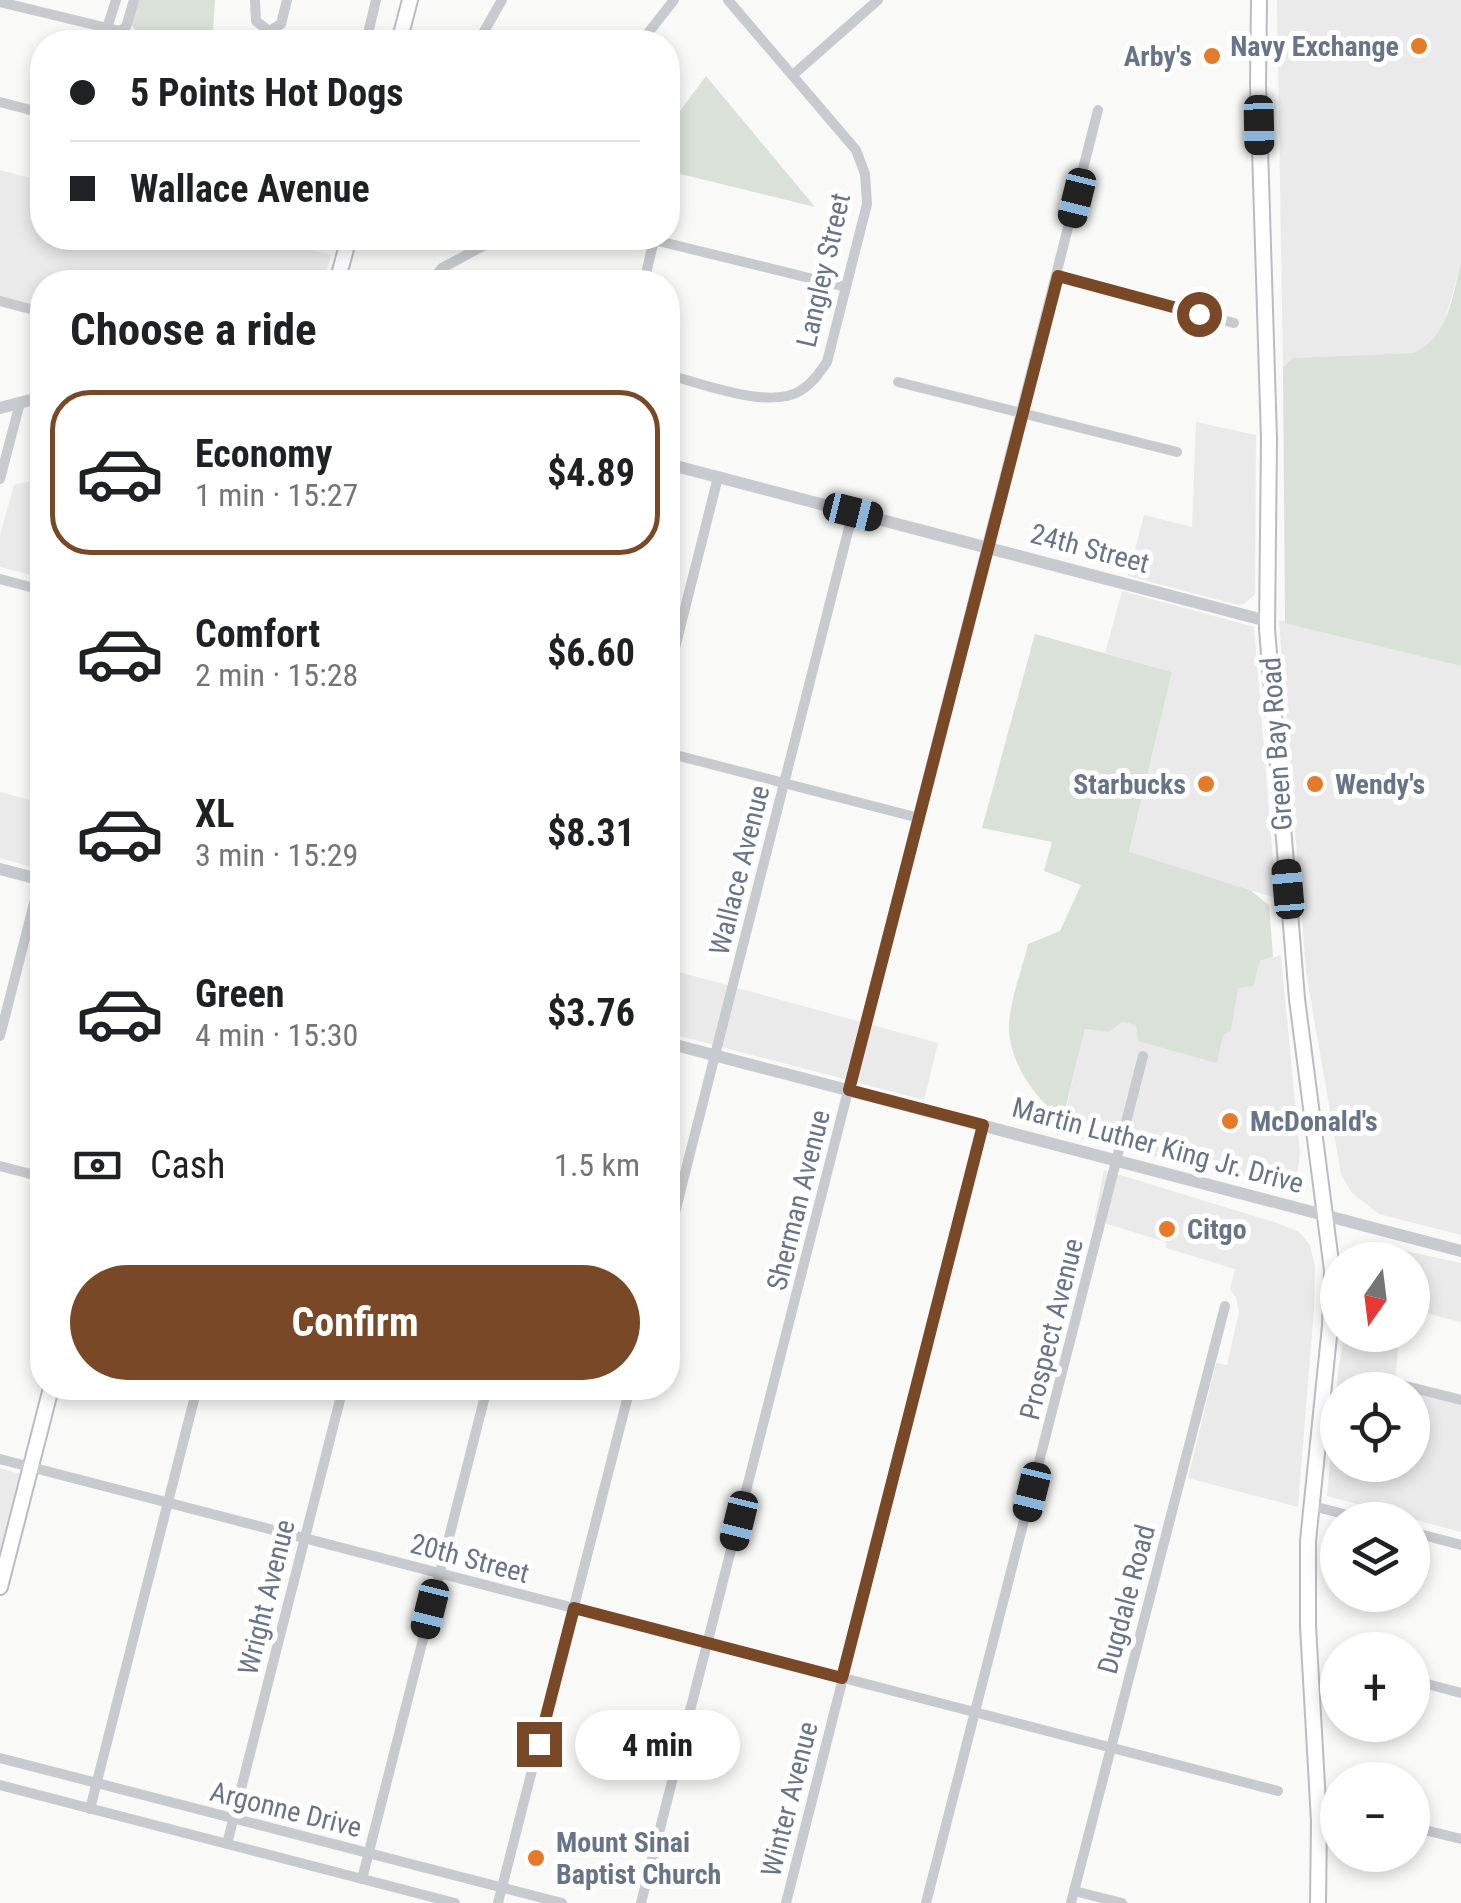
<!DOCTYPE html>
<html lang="en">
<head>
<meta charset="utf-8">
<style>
	:root { --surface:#fff; --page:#f2f2f2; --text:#202124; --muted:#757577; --line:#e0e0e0; --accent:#794927 }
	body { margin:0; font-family:"Roboto Condensed",sans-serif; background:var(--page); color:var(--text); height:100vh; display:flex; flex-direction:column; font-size:38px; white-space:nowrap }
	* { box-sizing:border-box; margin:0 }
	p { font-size:32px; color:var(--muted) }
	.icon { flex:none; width:55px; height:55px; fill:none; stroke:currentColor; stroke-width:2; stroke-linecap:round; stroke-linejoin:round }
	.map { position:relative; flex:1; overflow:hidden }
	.side { position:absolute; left:30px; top:270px; width:650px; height:1130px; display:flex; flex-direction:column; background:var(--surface); border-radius:40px; box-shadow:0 5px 15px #0003 }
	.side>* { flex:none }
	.guide { position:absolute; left:30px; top:30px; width:650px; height:220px; border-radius:40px; box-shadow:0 5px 15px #0003; display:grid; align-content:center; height:220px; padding:0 40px; background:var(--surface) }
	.needle { width:65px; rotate:194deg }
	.controls { position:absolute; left:1320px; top:1242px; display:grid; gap:20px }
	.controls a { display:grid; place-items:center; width:110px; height:110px; border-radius:50%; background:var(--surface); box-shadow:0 5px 15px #0003; font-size:50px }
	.end { position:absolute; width:45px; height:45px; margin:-22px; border:12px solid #794927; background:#fff; box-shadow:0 0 0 5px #fff }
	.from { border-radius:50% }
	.bubble { position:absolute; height:70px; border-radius:35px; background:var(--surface); box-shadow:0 5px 15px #0003; font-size:32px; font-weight:700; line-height:70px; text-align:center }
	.car { position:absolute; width:30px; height:60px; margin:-30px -15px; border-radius:12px; box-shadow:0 0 8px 2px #0007; background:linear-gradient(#222 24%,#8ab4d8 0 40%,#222 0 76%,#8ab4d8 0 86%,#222 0) }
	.guide b { display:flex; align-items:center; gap:35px; height:95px; font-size:38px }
	.guide b+b { border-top:2px solid var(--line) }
	.guide i { width:25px; height:25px; background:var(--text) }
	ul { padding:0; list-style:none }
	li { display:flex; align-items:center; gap:30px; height:165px; margin:0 20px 15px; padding:0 20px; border:5px solid transparent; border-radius:40px }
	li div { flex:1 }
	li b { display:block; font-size:38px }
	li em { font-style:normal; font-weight:700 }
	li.selected { border-color:var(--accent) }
	li>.icon { width:90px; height:90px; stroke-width:1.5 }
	h2 { padding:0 40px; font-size:45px; line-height:120px }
	.pay { display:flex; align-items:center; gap:25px; height:110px; padding:0 40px; font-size:38px }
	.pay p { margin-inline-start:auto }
	.primary-button { display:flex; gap:20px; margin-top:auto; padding:20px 40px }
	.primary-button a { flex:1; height:115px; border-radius:60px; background:var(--accent); color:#fff; font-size:40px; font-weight:700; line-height:115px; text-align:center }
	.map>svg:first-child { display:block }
</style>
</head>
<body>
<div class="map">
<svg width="1461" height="1903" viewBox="0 0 1461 1903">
	<rect width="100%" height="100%" fill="#f9f9f7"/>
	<g fill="#eaeaea">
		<polygon points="1277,0 1461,0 1461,263 1442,330 1424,349 1413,353 1293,358 1283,367"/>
		<polygon points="0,170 42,181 42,238 262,238 331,255 324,282 42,282 42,309 0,298"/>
		<polygon points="1196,422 1256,435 1255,594 1244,604 1238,605 1128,576 1144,515 1192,527"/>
		<polygon points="42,479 42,578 0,567 0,535 14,485"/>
		<polygon points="1122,591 1254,627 1276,898 1129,853 1172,672 1105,653"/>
		<polygon points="1279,620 1461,666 1461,1235 1379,1214 1351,1192 1341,1174 1306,972"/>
		<polygon points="0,792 42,803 42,870 0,858"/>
		<polygon points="1281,955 1300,1155 1296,1180 1291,1184 1272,1184 1060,1134 1085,1029 1109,1032 1122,1022 1136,1025 1139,1041 1223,1034 1231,1031 1238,987 1260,961"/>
		<polygon points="668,969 938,1043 924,1100 668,1033"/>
		<polygon points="1104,1170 1277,1223 1299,1232 1310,1245 1315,1267 1314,1308 1298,1507 1188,1478 1216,1363 1227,1365 1239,1312 1236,1297 1230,1290 1235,1269 1166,1248 1166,1242 1094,1220"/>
		<polygon points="1373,1244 1461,1263 1461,1322 1413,1310 1412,1260 1352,1260 1358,1249"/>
		<polygon points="1344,1335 1399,1335 1395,1387 1404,1390 1338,1390 1338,1465 1412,1465 1413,1392 1461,1405 1461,1532 1327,1496 1338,1373"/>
		<polygon points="0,1468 20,1474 0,1552"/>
	</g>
	<g fill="#dae1d8">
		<polygon points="139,0 215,0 213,32 253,42 142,42 131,24"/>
		<polygon points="706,76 815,207 668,171 668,127"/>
		<path d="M1461,263V666L1285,623L1283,367L1293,358L1413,353C1449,338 1452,296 1461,263Z"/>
		<path d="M1035,634L1172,672L1129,852L1250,890L1269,905L1273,957L1260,961L1253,986L1238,988L1231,1031L1223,1035L1217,1063L1138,1041L1136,1025L1122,1022L1109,1032L1085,1029L1063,1118C1034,1100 1007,1058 1009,1023C1011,997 1022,970 1028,944L1060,931L1081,885L1044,871L1052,842L982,828Z"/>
	</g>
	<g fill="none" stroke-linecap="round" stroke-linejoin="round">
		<g stroke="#b9bdc3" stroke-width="18">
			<g id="secondary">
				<polyline points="1259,0 1258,84 1269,439 1267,629 1297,999 1332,1270 1330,1326 1308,1541 1308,1626 1319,1821 1318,1903"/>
				<polyline points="399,42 410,0"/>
				<polyline points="337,282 349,238"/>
				<polyline points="0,1587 51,1388"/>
			</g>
		</g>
		<g stroke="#c7cace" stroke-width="10">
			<polyline points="255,0 256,21 269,31 281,24 287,0"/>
			<polyline points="0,2 120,31 126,27 134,0"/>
			<polyline points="107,28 116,0"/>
			<polyline points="366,42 376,0"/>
			<polyline points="478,42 502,0"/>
			<polyline points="641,42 674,0"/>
			<polyline points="794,74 878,0"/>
			<polyline points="0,102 42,113"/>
			<polyline points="646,238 846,287"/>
			<polyline points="1057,276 1234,323"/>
			<polyline points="430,282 442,268 498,238"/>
			<polyline points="644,282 654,240"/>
			<polyline points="0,301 42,312"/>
			<path d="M668,375C702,383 768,410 800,391C812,384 819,373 827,362L867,204L865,174L856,150L728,0"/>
			<polyline points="898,382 1177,452"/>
			<polyline points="0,479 20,403"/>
			<polyline points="0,579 42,590"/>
			<polyline points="668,676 718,477"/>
			<polyline points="668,753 919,818"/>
			<polyline points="0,1036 42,872"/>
			<polyline points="0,1166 42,1177"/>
			<polyline points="668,1240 853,512"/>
			<polyline points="1374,1378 1461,1400"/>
			<polyline points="0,1459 1278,1791"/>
			<polyline points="1309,1505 1367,1520"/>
			<polyline points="1412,1532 1461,1545"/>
			<polyline points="1412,1680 1461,1693"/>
			<polyline points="0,1758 562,1903"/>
			<polyline points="0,1785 455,1903"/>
			<polyline points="90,1809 197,1388"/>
			<polyline points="1412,1827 1461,1839"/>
			<polyline points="227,1844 343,1388"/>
			<polyline points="362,1879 487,1388"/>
			<polyline points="1074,1891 1122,1903"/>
			<polyline points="498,1903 630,1388"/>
			<polyline points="641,1903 1098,110"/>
			<polyline points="786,1903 983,1125"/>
			<polyline points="926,1903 1143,1056"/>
			<polyline points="1071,1903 1225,1306"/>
		</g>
		<g stroke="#c7cace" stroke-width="12">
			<polyline points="0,408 42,397"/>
			<polyline points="668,464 1267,621"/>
			<polyline points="0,869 42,880"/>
			<polyline points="668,1043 1461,1251"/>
		</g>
		<use href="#secondary" stroke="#fff" stroke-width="14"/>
	</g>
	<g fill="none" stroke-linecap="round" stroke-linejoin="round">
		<polyline stroke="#794927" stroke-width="12" points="539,1744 574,1608 842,1678 983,1125 849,1090 1058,276 1199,314"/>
	</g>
	<g fill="#e57a2b" stroke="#fff" stroke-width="4">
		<circle cx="1419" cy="46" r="10"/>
		<circle cx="1212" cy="56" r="10"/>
		<circle cx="1206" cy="784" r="10"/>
		<circle cx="1315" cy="784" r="10"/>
		<circle cx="1230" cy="1121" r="10"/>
		<circle cx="1167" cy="1229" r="10"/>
		<circle cx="536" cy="1858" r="10"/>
	</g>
	<g text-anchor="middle" stroke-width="10" stroke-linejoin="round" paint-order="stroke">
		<g font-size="28" font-weight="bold" fill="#687488" stroke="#fff" text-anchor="start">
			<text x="1399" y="56" text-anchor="end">Navy Exchange</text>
			<text x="1192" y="66" text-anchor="end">Arby's</text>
			<text x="1186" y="794" text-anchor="end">Starbucks</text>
			<text x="1335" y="794">Wendy's</text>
			<text x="1250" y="1131">McDonald's</text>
			<text x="1187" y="1239">Citgo</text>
			<text x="556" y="1852">Mount Sinai<tspan x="556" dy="32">Baptist Church</tspan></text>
		</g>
		<g font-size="28" fill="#687488" stroke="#fff">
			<text transform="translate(823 270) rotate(-77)" y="10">Langley Street</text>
			<text transform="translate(1090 548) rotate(15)" y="10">24th Street</text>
			<text transform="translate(1276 744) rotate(-94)" y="10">Green Bay Road</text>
			<text transform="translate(739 870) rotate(-76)" y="10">Wallace Avenue</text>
			<text transform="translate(1158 1145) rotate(15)" y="10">Martin Luther King Jr. Drive</text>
			<text transform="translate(798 1200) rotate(-76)" y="10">Sherman Avenue</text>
			<text transform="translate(1051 1329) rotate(-76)" y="10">Prospect Avenue</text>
			<text transform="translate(470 1558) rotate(15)" y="10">20th Street</text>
			<text transform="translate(266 1597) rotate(-76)" y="10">Wright Avenue</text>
			<text transform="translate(1126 1599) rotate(-75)" y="10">Dugdale Road</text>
			<text transform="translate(789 1799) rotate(-76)" y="10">Winter Avenue</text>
			<text transform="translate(286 1809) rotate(14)" y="10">Argonne Drive</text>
		</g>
	</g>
</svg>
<div class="controls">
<a><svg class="needle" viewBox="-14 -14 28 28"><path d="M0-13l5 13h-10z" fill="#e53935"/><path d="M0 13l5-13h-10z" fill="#757577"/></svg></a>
<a><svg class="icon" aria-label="locate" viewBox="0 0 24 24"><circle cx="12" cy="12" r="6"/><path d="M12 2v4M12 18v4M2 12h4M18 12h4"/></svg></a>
<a><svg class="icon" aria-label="layers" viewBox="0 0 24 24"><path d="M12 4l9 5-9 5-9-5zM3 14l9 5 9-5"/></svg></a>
<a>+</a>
<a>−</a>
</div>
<i class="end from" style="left:1199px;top:314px"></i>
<i class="end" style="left:539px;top:1744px"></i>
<div class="bubble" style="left:575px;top:1710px;width:165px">4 min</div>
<i class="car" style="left:1259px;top:125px;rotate:179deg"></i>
<i class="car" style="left:1077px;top:198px;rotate:194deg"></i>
<i class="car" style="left:853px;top:512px;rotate:104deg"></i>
<i class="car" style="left:1288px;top:889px;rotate:355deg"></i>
<i class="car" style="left:1032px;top:1492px;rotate:194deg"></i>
<i class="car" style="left:739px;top:1521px;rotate:194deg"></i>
<i class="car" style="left:430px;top:1609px;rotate:194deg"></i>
<div class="guide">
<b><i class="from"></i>5 Points Hot Dogs</b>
<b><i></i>Wallace Avenue</b>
</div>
<section class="side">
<h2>Choose a ride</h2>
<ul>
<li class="selected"><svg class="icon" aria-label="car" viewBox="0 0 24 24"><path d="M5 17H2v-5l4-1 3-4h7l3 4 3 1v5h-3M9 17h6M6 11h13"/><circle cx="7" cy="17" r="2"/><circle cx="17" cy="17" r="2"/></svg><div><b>Economy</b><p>1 min · 15:27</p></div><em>$4.89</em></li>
<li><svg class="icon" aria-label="car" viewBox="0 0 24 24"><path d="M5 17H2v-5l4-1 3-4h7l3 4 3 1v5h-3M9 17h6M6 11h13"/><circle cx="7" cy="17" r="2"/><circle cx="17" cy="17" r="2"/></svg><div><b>Comfort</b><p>2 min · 15:28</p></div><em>$6.60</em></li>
<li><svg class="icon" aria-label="car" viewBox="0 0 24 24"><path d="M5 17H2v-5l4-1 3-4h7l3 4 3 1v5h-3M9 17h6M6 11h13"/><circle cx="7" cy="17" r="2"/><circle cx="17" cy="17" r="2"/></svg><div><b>XL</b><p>3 min · 15:29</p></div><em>$8.31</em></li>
<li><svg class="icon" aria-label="car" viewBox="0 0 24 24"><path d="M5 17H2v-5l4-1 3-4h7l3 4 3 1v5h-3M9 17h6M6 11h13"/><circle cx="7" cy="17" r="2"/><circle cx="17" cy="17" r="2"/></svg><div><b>Green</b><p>4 min · 15:30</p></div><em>$3.76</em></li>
</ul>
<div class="pay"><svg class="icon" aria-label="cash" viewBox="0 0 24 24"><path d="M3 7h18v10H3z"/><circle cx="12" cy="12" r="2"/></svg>Cash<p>1.5 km</p></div>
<div class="primary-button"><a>Confirm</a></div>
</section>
</div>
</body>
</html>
